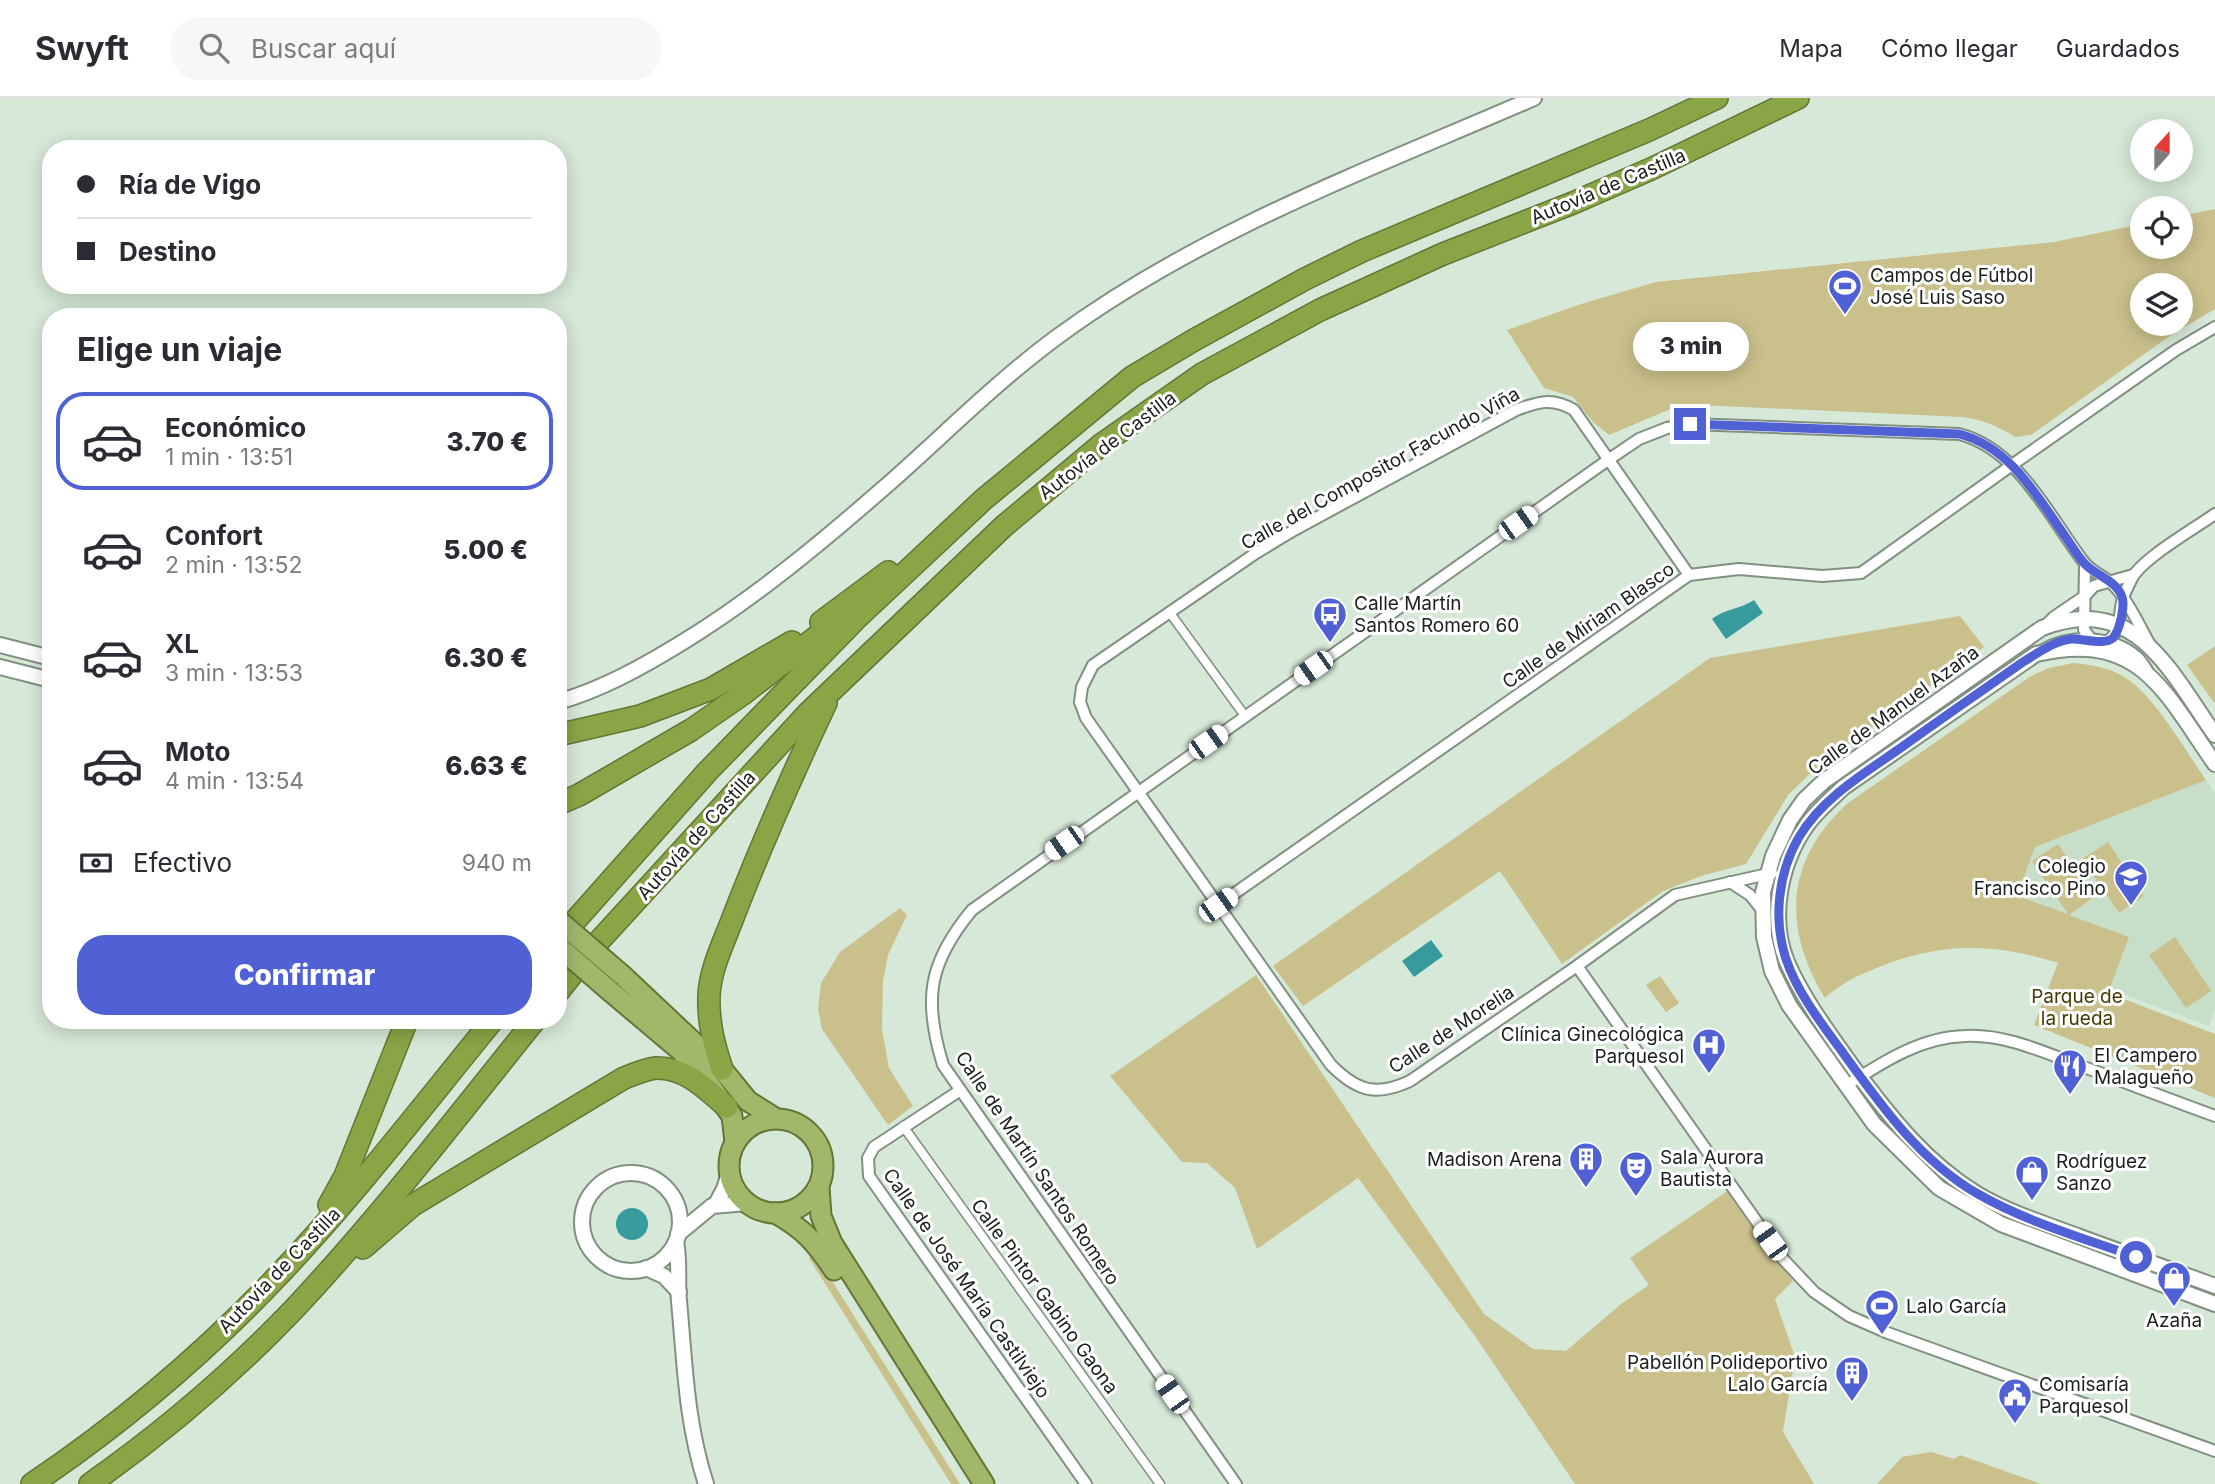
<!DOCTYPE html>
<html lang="es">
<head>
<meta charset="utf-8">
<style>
	:root { --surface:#fff; --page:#f7f7f7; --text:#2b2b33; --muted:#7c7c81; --line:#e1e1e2; --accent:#5061d6 }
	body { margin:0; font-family:Inter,sans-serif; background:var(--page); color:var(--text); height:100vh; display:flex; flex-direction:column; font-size:26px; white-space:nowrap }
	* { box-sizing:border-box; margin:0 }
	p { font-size:23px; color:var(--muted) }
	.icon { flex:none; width:38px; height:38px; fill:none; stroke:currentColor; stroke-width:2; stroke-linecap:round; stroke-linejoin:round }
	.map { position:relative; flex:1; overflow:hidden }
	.drawer { position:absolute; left:42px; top:210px; width:525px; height:721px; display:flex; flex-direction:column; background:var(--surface); border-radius:28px; box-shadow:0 4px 18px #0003 }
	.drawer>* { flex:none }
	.hud { position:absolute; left:42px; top:42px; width:525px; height:154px; border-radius:28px; box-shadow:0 4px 18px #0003; display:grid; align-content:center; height:154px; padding:0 35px; background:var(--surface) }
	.needle { width:46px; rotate:21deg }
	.tools { position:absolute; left:2130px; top:21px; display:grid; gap:14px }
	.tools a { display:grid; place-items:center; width:63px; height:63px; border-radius:50%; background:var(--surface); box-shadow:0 4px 18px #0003; font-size:35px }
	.end { position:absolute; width:32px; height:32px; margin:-16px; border:9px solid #5061d6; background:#fff; box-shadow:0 0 0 4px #fff }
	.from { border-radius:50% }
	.bubble { position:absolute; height:49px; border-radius:24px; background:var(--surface); box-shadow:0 4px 18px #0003; font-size:23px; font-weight:800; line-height:49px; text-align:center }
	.car { position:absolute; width:21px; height:42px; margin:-21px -10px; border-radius:9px; box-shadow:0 0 5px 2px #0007; background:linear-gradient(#fff 24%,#345 0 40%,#fff 0 76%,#345 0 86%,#fff 0) }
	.hud b { display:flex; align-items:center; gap:24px; height:66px; font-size:26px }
	.hud b+b { border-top:2px solid var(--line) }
	.hud i { width:18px; height:18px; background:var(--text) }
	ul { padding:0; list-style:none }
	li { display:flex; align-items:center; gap:21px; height:98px; margin:0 14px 10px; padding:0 21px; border:4px solid transparent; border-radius:28px }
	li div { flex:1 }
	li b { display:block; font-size:26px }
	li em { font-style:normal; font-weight:800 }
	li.active { border-color:var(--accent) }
	li>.icon { width:63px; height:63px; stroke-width:1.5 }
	h2 { padding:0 35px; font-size:32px; line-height:84px }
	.pay { display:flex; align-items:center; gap:18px; height:77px; padding:0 35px; font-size:26px }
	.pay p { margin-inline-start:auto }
	.button { display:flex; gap:14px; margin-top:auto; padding:14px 35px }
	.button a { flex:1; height:80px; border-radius:28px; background:var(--accent); color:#fff; font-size:28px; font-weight:800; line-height:80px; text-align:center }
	header { display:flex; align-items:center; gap:42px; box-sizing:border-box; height:98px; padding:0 35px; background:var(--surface); border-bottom:2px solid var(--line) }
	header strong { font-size:33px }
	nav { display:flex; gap:38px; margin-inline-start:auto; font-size:24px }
	.search { width:490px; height:63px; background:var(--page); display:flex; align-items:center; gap:18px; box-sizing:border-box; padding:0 24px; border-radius:28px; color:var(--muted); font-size:26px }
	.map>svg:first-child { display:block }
</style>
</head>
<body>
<header>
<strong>Swyft</strong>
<div class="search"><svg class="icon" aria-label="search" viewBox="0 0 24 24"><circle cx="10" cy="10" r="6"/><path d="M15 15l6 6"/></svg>Buscar aquí</div>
<nav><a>Mapa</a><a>Cómo llegar</a><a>Guardados</a></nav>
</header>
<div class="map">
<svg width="2215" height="1386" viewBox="0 0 2215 1386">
	<rect width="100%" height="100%" fill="#d6e8d7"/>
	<polygon fill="#c7dfc9" points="2206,682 2215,695 2215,911 2209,928 2109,891 2017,798 2035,749"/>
	<g fill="#cac08c" fill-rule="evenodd">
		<path d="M2215,111V211L2171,237L2031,337L2015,339C1998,328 1983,322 1963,319L1698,307L1668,312L1609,337L1593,324L1573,299L1544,290L1507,232L1581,206L1656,184L2054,144L2142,126V149H2180L2181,118ZM2142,187H2180V226H2142Z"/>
		<polygon points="1960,518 1984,549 1815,671 1788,697 1746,766 1701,778 1663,793 1562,866 1500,773 1303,908 1273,868 1710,560"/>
		<polygon points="2215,548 2215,606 2187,567"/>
		<path d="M2073,565C2090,567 2106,569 2121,577C2152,593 2185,652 2206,682L2035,749L2017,798L2068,816L2032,763L2058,746L2094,799L2069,817L2129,839L2108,895L2215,936V1000L2034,927L2058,865C1992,844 1938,844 1874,871C1856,878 1839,887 1825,900C1782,830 1785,762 1848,705L2031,578L2049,570Z"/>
		<polygon points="2108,744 2144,798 2119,815 2082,761"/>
		<polygon points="900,810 907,817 888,857 883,883 882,931 889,970 913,1008 888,1027 822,931 818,911 821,885 840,854"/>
		<polygon points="2175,839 2211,893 2186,910 2149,857"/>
		<polygon points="1256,877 1484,1216 1533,1251 1566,1253 1621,1206 1649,1187 1630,1160 1732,1090 1793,1183 1775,1201 1795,1259 1783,1334 1814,1386 1575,1386 1475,1238 1358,1080 1257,1151 1235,1090 1207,1065 1182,1064 1110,978"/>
		<polygon points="1660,878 1679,905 1666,914 1646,887"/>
		<polygon points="815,1156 960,1386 951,1386 809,1160"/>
		<polygon points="1931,1354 1954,1361 1960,1357 2041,1386 1877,1386 1902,1359"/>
	</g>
	<g fill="#379b9e">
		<path d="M1754,502L1763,515L1726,541L1712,521C1727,510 1738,512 1754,502Z"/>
		<polygon points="1431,842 1443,858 1414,879 1402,863"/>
		<circle cx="632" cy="1126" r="16"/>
	</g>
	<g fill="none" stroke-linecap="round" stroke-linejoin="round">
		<g stroke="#809081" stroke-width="11">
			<g id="pedestrian">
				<polyline points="1170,515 1245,618"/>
				<polyline points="903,1028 1160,1386"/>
			</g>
		</g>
		<g stroke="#809081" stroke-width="14">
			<g id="minor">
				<polyline points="2085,467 2084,532 2091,541"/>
				<path d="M1689,477L1574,312C1552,299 1538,304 1516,312L1294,432L1256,455L1093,567L1082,589L1080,604L1086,620L1331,967C1357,993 1376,999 1410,983L1577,868L1675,797L1772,775"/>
				<polyline points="2044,529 2054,519 2085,498 2094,488 2133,477"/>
				<path d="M2105,544C2123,536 2118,516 2123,500C2125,494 2129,486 2132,480C2143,460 2194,431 2215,416"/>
				<path d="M2043,552C2070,536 2112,537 2137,559C2141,562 2144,568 2147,572"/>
				<polyline points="1730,784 1750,797 1762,812"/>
				<polyline points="1218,807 1689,477 1739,471 1822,478 1861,475 2012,367 2176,252 2215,229"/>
				<polyline points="1577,868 1783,1161 1814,1194 1849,1218 1888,1235 2215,1353"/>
				<path d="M1847,987C1883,964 1921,939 1965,938C2007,936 2045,955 2084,969C2127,985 2171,1002 2215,1018"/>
				<polyline points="959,993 874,1049 868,1060 869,1078 1086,1386"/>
				<path d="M1236,1386L943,967C923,902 928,865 972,812L1608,362L1639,341L1667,330L1690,326L1959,336C2018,351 2049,418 2083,463C2091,475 2108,479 2116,490C2130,506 2139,527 2149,545"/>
			</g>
		</g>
		<g stroke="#809081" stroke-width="18">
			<g id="tertiary">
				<polyline points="0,547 51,560"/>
				<polyline points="0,569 51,582"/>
				<path d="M558,604C603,591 644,568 683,544C756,499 822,444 886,388C943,338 996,284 1057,239C1201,133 1371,71 1534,0"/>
				<path d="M2215,637C2170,573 2135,494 2042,530L1824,683L1804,702L1790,722L1773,758L1763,794L1764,839L1772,873L1789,907L1874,1026L1939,1090L2001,1126L2215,1206"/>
				<path d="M2215,666C2163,592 2140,532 2036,556L1844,689C1831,701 1817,713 1807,727C1780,765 1769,820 1787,864C1804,903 1831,938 1855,972C1890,1019 1926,1065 1977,1096C2009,1115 2046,1126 2080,1139C2125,1155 2170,1172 2215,1188"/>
				<circle cx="631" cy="1124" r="49"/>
				<polyline points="716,1106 724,1091 729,1075"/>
				<polyline points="678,1136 712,1108 747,1105"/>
				<path d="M676,1143C680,1163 677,1183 679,1203C685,1267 686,1324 706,1386"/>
				<polyline points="646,1170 664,1178 679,1194"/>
			</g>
		</g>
		<g stroke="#637636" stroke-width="23">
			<g id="trunk">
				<polyline points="622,877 722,971 748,1003 775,1020"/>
				<polyline points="611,894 681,953 707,983 732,1018 735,1044"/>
				<circle cx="776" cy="1068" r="47"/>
				<polyline points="819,1089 821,1118 832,1145 984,1386"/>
				<path d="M775,1115C804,1131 816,1145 834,1172"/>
			</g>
		</g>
		<g stroke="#637636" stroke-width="24">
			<g id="motorway">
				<polyline points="821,524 888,474"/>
				<polyline points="558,637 640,618 711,591 792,544"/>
				<polyline points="558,706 579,697 691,632 743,596 838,522"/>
				<polyline points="558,842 707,674 859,518 984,401 1132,279 1194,242 1305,181 1362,153 1649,32 1717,0"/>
				<polyline points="558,894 600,842 807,616 1004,428 1102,346 1202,276 1320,212 1443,156 1573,105 1651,71 1798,0"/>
				<path d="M722,971C714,947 708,924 709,898C710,870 725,842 734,817C762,745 793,675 826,605"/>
				<polyline points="329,1107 345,1078 407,922"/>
				<path d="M363,1150L413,1107L624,980C634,976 646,971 656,970C685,969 706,991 727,1009"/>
				<path d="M32,1386C118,1328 199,1260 271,1185C350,1103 420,1011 493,922"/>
				<path d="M90,1386C164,1334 234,1274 296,1209C381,1118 457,1019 535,922"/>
			</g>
		</g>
		<use href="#pedestrian" stroke="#fff" stroke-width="8"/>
		<use href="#minor" stroke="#fff" stroke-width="10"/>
		<use href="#tertiary" stroke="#fff" stroke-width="14"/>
		<use href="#trunk" stroke="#a2b76a" stroke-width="19"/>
		<use href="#motorway" stroke="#8aa545" stroke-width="21"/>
		<g stroke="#637636" stroke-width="23" stroke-linecap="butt">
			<g id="trunk-bridge">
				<polyline points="558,822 622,877"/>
				<polyline points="558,848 611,894"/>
			</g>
		</g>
		<use href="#trunk-bridge" stroke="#a2b76a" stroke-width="19"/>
	</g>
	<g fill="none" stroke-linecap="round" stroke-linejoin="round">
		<path stroke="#5061d6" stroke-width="9" d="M1690,326L1959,336C2011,349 2038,400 2067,441C2073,450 2079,460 2086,467C2097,478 2117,483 2122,499C2125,508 2120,532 2113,540C2104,548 2083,540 2071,541C2054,543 2038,555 2023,564C1983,592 1942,620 1902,649C1865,675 1823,699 1799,739C1778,775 1773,821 1786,861C1797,894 1821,925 1841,952C1880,1006 1919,1062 1978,1096C2027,1124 2083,1140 2136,1159"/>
	</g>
	<defs>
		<g id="stadium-pin" transform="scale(1.75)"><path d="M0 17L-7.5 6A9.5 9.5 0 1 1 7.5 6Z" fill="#5061d6" stroke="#fff"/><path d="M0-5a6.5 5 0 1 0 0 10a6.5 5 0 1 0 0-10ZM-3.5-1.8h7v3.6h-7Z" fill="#fff"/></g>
		<g id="bus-pin" transform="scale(1.75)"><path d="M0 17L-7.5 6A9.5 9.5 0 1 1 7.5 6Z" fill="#5061d6" stroke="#fff"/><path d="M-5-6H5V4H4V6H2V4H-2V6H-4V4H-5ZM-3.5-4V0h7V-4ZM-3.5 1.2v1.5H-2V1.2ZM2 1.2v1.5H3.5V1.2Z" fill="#fff"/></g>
		<g id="school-pin" transform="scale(1.75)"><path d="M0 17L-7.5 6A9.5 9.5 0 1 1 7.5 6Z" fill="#5061d6" stroke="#fff"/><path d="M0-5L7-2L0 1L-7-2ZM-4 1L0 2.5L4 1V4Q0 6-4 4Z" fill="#fff"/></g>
		<g id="hospital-pin" transform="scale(1.75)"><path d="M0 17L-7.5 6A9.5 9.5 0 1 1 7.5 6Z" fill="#5061d6" stroke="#fff"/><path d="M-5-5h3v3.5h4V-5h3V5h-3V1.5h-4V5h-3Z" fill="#fff"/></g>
		<g id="restaurant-pin" transform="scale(1.75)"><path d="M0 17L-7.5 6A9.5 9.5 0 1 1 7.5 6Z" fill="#5061d6" stroke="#fff"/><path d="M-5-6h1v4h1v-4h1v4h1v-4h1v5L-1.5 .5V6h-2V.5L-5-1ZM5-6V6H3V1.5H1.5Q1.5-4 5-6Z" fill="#fff"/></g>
		<g id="building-pin" transform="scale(1.75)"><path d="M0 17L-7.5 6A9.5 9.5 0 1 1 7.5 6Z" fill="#5061d6" stroke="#fff"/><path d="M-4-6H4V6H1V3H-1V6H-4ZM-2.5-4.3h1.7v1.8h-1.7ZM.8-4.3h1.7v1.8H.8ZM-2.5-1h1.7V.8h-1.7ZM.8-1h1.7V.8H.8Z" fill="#fff"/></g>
		<g id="theatre-pin" transform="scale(1.75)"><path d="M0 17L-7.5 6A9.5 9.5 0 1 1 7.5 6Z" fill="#5061d6" stroke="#fff"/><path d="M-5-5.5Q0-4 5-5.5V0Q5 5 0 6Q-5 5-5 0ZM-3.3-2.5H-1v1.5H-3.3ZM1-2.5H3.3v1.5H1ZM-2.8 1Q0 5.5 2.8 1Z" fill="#fff"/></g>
		<g id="shop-pin" transform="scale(1.75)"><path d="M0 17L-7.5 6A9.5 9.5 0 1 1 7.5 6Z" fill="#5061d6" stroke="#fff"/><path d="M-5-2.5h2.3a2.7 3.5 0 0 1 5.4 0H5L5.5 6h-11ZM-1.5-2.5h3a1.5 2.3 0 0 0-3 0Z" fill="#fff"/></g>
		<g id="civic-pin" transform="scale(1.75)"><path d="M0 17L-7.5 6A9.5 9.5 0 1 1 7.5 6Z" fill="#5061d6" stroke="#fff"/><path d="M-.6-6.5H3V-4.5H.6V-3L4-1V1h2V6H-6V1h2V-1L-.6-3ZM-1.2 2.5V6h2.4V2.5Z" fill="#fff"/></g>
	</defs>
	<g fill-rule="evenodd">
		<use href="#stadium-pin" x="1845" y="188"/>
		<use href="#bus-pin" x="1330" y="516"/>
		<use href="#school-pin" x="2131" y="779"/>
		<use href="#hospital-pin" x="1709" y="947"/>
		<use href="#restaurant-pin" x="2070" y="968"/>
		<use href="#building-pin" x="1586" y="1061"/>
		<use href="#theatre-pin" x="1636" y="1070"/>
		<use href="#shop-pin" x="2032" y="1074"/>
		<use href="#shop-pin" x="2174" y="1180"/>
		<use href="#stadium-pin" x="1882" y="1208"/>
		<use href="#building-pin" x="1852" y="1275"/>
		<use href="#civic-pin" x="2015" y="1297"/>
	</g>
	<g text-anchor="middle" stroke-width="6" stroke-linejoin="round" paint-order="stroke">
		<g font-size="19" fill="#1a201b" stroke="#fff">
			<text transform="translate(1608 88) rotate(-23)" y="7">Autovía de Castilla</text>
			<text transform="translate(1107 347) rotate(-37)" y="7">Autovía de Castilla</text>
			<text transform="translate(1380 370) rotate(-29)" y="7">Calle del Compositor Facundo Viña</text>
			<text transform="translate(1588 527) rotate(-35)" y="7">Calle de Miriam Blasco</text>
			<text transform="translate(1893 612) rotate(-36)" y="7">Calle de Manuel Azaña</text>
			<text transform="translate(696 737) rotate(-48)" y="7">Autovía de Castilla</text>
			<text transform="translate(1451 931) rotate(-33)" y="7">Calle de Morelia</text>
			<text transform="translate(1038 1070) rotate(56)" y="7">Calle de Martín Santos Romero</text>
			<text transform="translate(279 1172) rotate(-46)" y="7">Autovía de Castilla</text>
			<text transform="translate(967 1185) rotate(55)" y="7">Calle de José María Castilviejo</text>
			<text transform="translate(1045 1198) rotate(54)" y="7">Calle Pintor Gabino Gaona</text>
		</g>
		<g font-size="19" fill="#1a201b" stroke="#fff" text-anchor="start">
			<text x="1870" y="184">Campos de Fútbol<tspan x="1870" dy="22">José Luis Saso</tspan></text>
			<text x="1354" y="512">Calle Martín<tspan x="1354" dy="22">Santos Romero 60</tspan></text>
			<text x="2106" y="775" text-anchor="end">Colegio<tspan x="2106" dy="22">Francisco Pino</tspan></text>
			<text x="1684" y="943" text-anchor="end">Clínica Ginecológica<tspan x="1684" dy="22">Parquesol</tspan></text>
			<text x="2094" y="964">El Campero<tspan x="2094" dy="22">Malagueño</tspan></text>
			<text x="1660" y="1066">Sala Aurora<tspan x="1660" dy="22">Bautista</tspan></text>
			<text x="1562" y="1068" text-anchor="end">Madison Arena</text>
			<text x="2056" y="1070">Rodríguez<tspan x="2056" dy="22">Sanzo</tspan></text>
			<text x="1906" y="1215">Lalo García</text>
			<text x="2174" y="1229" text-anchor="middle">Azaña</text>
			<text x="1828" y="1271" text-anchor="end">Pabellón Polideportivo<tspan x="1828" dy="22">Lalo García</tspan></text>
			<text x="2039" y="1293">Comisaría<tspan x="2039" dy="22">Parquesol</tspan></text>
		</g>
		<g font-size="19" fill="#453b01" stroke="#fff">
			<text x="2077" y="905">Parque de<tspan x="2077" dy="22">la rueda</tspan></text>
		</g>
	</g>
</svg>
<div class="tools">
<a><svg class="needle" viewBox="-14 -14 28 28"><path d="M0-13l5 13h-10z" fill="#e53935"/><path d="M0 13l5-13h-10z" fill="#7c7c81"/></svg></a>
<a><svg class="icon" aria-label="locate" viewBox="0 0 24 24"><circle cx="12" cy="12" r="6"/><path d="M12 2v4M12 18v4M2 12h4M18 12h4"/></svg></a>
<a><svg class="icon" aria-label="layers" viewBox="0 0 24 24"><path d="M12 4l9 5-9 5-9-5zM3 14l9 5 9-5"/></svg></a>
</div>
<i class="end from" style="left:2136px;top:1159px"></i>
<i class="end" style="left:1690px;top:326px"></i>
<div class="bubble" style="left:1633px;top:224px;width:116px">3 min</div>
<i class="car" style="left:1518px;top:425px;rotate:55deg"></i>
<i class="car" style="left:1313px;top:570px;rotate:235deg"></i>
<i class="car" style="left:1208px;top:644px;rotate:55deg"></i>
<i class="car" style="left:1064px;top:745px;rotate:235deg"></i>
<i class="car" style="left:1218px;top:807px;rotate:55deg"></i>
<i class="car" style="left:1770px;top:1143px;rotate:324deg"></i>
<i class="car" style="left:1172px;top:1296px;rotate:325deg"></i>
<div class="hud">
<b><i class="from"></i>Ría de Vigo</b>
<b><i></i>Destino</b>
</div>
<section class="drawer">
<h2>Elige un viaje</h2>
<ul>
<li class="active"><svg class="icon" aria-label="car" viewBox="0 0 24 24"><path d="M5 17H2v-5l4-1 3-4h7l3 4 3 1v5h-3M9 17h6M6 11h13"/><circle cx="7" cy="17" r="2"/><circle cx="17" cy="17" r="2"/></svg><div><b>Económico</b><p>1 min · 13:51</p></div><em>3.70 €</em></li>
<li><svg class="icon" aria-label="car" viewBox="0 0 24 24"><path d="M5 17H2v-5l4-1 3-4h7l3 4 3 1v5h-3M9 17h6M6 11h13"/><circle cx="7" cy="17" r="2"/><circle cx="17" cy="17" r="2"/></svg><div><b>Confort</b><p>2 min · 13:52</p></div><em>5.00 €</em></li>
<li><svg class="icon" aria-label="car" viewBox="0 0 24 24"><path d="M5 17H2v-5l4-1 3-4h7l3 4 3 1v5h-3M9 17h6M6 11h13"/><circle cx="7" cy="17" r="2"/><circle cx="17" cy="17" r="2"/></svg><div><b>XL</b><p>3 min · 13:53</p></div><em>6.30 €</em></li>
<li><svg class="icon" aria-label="car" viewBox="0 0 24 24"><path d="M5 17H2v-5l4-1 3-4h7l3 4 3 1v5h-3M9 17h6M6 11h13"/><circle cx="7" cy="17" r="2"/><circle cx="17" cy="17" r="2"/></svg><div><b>Moto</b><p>4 min · 13:54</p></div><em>6.63 €</em></li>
</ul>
<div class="pay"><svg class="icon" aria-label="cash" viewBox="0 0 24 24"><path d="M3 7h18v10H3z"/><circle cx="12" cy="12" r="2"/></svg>Efectivo<p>940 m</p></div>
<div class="button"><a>Confirmar</a></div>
</section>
</div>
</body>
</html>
